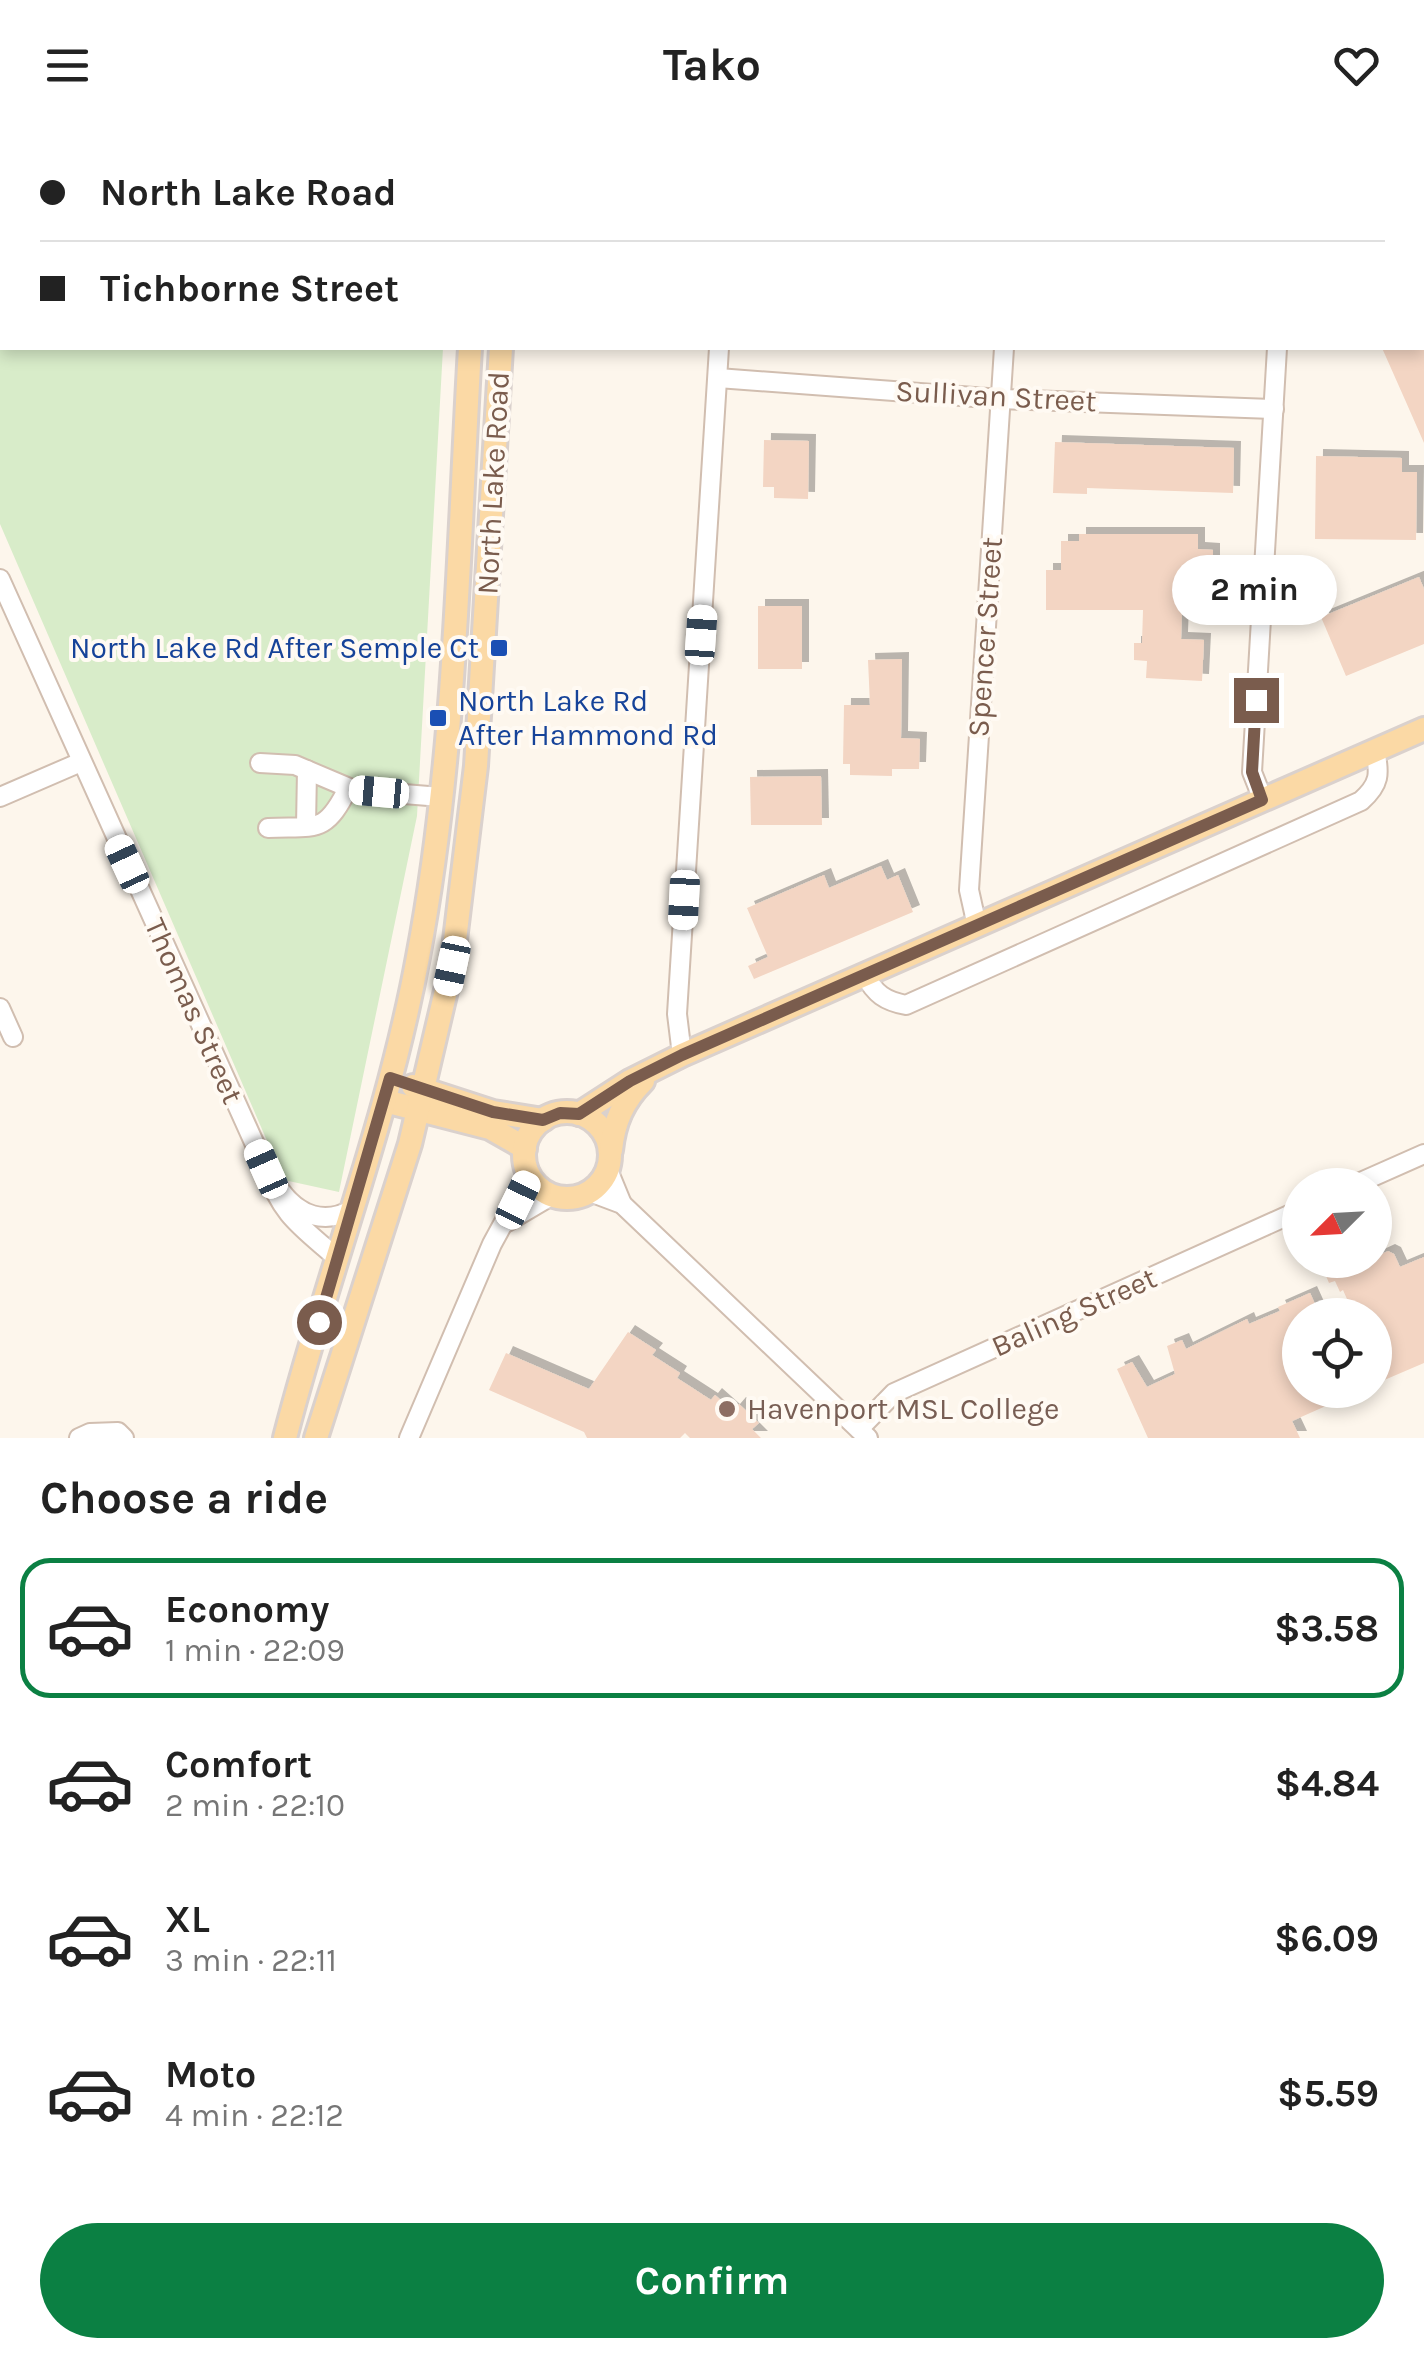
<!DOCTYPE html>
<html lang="en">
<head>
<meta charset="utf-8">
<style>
	:root { --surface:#fff; --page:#f2f2f2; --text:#222; --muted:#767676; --line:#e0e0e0; --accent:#0b8043 }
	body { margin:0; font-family:Karla,sans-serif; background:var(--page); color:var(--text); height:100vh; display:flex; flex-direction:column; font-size:38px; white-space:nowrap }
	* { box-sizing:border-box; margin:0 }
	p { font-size:32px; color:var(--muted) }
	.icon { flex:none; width:55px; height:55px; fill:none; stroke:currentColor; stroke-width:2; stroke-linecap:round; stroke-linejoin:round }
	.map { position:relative; height:1308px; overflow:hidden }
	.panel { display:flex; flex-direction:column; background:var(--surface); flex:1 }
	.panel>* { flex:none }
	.top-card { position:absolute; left:0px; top:0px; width:1425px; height:220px; box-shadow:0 5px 15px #0003; display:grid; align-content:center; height:220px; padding:0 40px; background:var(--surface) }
	.needle { width:65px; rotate:246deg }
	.fabs { position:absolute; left:1282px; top:1038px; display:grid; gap:20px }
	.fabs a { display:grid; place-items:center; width:110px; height:110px; border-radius:50%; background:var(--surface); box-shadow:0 5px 15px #0003; font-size:50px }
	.end { position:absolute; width:45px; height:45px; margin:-22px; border:12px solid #7a5c4d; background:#fff; box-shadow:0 0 0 5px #fff }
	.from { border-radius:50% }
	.bubble { position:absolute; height:70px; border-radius:35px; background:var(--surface); box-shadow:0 5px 15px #0003; font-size:32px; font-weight:700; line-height:70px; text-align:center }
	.car { position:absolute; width:30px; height:60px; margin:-30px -15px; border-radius:12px; box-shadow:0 0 8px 2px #0007; background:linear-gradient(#fff 24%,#345 0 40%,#fff 0 76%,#345 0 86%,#fff 0) }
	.top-card b { display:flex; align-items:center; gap:35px; height:95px; font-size:38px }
	.top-card b+b { border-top:2px solid var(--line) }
	.top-card i { width:25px; height:25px; background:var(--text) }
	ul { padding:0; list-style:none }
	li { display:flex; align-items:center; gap:30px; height:140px; margin:0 20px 15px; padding:0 20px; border:5px solid transparent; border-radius:30px }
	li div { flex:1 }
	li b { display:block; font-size:38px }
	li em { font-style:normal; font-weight:700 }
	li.current { border-color:var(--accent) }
	li>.icon { width:90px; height:90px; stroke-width:1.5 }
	h2 { padding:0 40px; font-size:45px; line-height:120px }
	.primary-button { display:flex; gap:20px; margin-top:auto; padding:20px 40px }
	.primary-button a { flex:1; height:115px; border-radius:60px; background:var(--accent); color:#fff; font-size:40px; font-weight:700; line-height:115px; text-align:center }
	header { display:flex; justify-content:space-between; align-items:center; height:130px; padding:0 40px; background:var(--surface); font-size:45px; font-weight:700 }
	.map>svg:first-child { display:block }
</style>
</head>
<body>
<header><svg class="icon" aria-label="menu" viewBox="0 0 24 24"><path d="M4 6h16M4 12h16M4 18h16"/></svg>Tako<svg class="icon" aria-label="heart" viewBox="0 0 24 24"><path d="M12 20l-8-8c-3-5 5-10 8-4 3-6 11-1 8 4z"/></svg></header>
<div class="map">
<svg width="1424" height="1308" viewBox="0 0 1424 1308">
	<defs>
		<filter id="shadow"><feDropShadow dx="7" dy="-7" stdDeviation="0" flood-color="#0004"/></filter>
	</defs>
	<rect width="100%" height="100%" fill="#fdf6ec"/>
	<polygon fill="#d8ecc9" points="0,0 34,2 2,2 2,218 443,218 417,686 339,1062 284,1050 0,394"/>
	<g fill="#f3d5c3" filter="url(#shadow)">
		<polygon points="1382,218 1424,218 1424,313 1406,272"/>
		<polygon points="764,310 809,311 808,369 774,368 774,357 763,357"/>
		<polygon points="1055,312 1234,318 1233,363 1087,358 1087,364 1053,363"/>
		<polygon points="1316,326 1402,328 1402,342 1417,342 1416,410 1315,409"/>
		<polygon points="1079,404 1198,404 1198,419 1213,420 1213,481 1182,480 1181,509 1204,510 1202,551 1146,548 1147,531 1134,530 1134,513 1142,513 1143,480 1046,480 1046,440 1061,440 1061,411 1079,411"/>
		<polygon points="1419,447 1424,459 1424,514 1346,546 1321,487"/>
		<rect x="758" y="476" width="44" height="63"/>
		<polygon points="902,529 901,608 920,609 919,639 892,639 892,646 850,645 850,634 843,634 844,575 870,575 868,530"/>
		<polygon points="821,646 822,695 751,695 750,647"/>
		<polygon points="881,736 887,750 898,745 913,782 754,849 748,836 768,827 747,778 824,745 829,758"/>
		<polygon points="1388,1121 1394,1124 1400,1137 1424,1127 1424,1233 1375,1254 1375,1185 1354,1185 1343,1160 1340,1162 1335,1151 1329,1153 1321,1134 1330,1130 1375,1130 1375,1127"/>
		<polygon points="1310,1163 1320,1185 1300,1185 1300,1260 1362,1260 1292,1291 1300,1308 1148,1308 1117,1239 1132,1232 1147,1257 1175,1244 1167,1216 1182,1210 1186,1219 1247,1189 1249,1194 1280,1181 1278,1177"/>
		<polygon points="628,1202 656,1220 652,1225 680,1243 677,1248 711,1270 715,1265 733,1281 739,1274 759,1293 752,1299 761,1308 690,1308 685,1303 680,1308 587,1308 584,1302 489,1260 506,1223 589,1259"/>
	</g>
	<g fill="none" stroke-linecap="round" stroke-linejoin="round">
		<g stroke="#d1beb0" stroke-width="22">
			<g id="minor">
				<polyline points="98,0 104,2"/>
				<polyline points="730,2 730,0"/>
				<polyline points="1015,2 1016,0"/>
				<polyline points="1288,2 1288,0"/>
				<polyline points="718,248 1001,269 1274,279"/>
				<path d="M0,449L266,1039C282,1087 302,1097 338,1129"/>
				<polyline points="260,633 295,635 354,660 441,667"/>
				<polyline points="0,667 81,632"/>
				<polyline points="1263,670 1252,642 1277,218"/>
				<polyline points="306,696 307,640"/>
				<path d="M268,698C316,696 325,705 348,658"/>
				<polyline points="977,796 969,760 1004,218"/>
				<path d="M865,845C875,864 885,871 906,875L1361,671C1380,654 1380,644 1375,620"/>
				<polyline points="0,878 13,907"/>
				<polyline points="682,925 677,884 719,218"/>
				<polyline points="608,1040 622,1074"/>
				<polyline points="1354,1055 1424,1024"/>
				<path d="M280,1060C299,1086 325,1095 353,1079"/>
				<polyline points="590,1062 622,1074 868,1308"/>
				<polyline points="507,1092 551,1066"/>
				<polyline points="859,1299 894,1263 1300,1080"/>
				<polyline points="79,1308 90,1303 118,1302 124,1308"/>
				<polyline points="409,1308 492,1114 529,1046"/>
			</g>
		</g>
		<g stroke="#dad1cd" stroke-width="28">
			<g id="major">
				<polyline points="479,0 479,2"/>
				<polyline points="512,2 512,0"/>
				<polyline points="413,956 493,982 543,990"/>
				<polyline points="385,971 490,998 525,1018"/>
				<circle cx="567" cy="1025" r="43"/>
				<polyline points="579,984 630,951 682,925 1424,599"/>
				<path d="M611,1020C614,992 623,971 643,951"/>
				<path d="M285,1308C326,1147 388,991 418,827C456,627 458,421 470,218"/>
				<polyline points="316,1308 410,1014 452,835 476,636 501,218"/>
			</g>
		</g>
		<use href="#minor" stroke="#fff" stroke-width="18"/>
		<use href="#major" stroke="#fbd9a5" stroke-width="22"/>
	</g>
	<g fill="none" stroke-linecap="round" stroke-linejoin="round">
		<polyline stroke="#7a5c4d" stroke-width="12" points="319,1192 390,948 493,982 543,990 560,983 579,984 630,951 682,925 1262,670 1252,642 1256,570"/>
	</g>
	<g fill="#1a4fb4" stroke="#fffaf3" stroke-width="4">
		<rect x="489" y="508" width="20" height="20" rx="5"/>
		<rect x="428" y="578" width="20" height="20" rx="5"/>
	</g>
	<circle fill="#8d6e63" stroke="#fffaf3" stroke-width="4" cx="727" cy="1279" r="10"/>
	<g text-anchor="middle" stroke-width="8" stroke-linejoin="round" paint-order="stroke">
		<g font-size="30" fill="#7a5c4d" stroke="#fffaf3">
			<text transform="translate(996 266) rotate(3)" y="10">Sullivan Street</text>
			<text transform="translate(493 353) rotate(-87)" y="10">North Lake Road</text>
			<text transform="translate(985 507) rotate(-86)" y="10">Spencer Street</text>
			<text transform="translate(194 881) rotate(66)" y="10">Thomas Street</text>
			<text transform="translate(1074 1182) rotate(-24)" y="10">Baling Street</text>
		</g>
		<g font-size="30" fill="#164399" stroke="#fffaf3" text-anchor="end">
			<text x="479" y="528">North Lake Rd After Semple Ct</text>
			<text x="458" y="581" text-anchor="start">North Lake Rd<tspan x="458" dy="34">After Hammond Rd</tspan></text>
		</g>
		<g font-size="30" fill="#785e54" stroke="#fffaf3" text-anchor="start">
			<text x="747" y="1289">Havenport MSL College</text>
		</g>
	</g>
</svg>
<div class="fabs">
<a><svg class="needle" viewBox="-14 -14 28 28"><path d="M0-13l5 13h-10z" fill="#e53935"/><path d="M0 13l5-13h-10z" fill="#767676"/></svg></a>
<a><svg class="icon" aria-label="locate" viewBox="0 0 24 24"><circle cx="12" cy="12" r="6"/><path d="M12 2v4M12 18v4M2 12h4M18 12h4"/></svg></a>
</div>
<i class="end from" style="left:319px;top:1192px"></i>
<i class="end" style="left:1256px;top:570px"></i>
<div class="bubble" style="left:1172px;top:425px;width:165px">2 min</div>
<i class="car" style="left:701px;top:505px;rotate:4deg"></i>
<i class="car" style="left:379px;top:662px;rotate:275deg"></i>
<i class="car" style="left:127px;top:734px;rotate:335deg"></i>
<i class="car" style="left:684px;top:770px;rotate:183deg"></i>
<i class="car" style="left:452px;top:836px;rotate:192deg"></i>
<i class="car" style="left:266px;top:1039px;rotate:336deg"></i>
<i class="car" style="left:518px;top:1070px;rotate:26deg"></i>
<div class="top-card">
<b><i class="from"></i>North Lake Road</b>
<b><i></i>Tichborne Street</b>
</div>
</div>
<section class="panel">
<h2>Choose a ride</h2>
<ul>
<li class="current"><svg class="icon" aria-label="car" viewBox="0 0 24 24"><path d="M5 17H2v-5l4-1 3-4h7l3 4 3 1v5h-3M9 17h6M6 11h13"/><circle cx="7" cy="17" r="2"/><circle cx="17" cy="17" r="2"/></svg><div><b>Economy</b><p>1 min · 22:09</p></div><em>$3.58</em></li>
<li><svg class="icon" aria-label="car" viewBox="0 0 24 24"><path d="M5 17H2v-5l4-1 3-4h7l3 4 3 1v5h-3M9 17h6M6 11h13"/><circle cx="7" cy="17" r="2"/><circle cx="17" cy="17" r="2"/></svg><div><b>Comfort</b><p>2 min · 22:10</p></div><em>$4.84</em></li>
<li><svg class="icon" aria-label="car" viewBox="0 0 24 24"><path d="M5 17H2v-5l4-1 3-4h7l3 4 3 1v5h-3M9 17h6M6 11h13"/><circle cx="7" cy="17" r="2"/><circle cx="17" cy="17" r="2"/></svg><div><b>XL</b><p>3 min · 22:11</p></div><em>$6.09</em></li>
<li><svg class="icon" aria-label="car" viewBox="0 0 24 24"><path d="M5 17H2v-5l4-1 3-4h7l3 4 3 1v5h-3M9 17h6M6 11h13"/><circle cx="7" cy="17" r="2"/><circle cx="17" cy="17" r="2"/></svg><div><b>Moto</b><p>4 min · 22:12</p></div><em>$5.59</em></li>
</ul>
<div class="primary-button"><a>Confirm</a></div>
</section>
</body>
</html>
